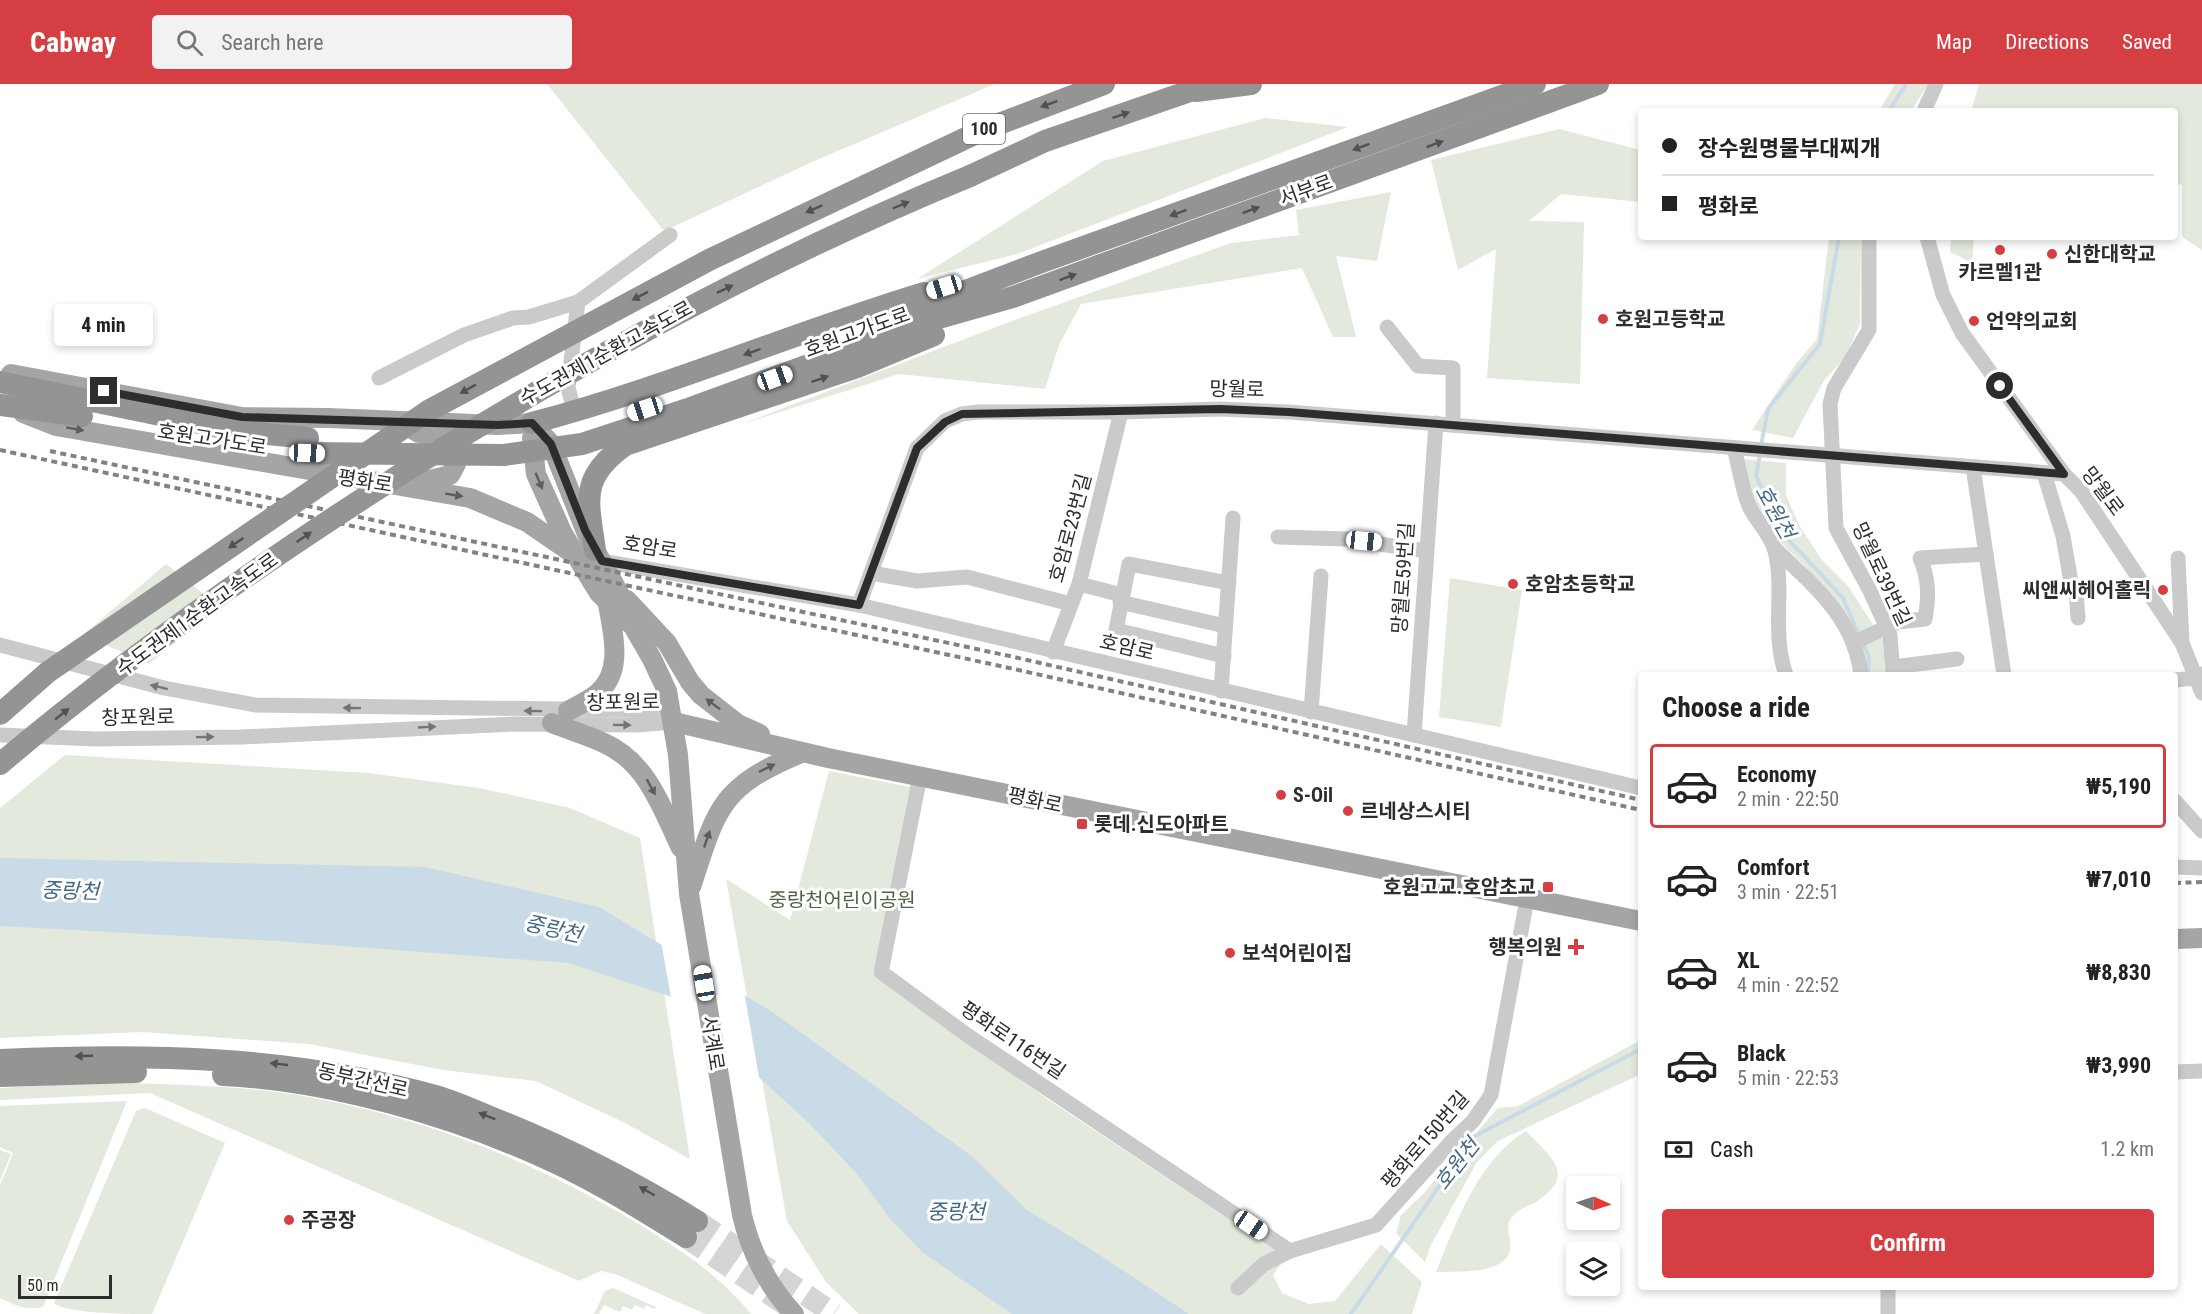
<!DOCTYPE html>
<html lang="en">
<head>
<meta charset="utf-8">
<style>
	:root { --surface:#fff; --page:#f2f2f2; --text:#222; --muted:#767676; --line:#e0e0e0; --accent:#d53e42 }
	body { margin:0; font-family:"Roboto Condensed","Noto Sans KR",sans-serif; background:var(--page); color:var(--text); height:100vh; display:flex; flex-direction:column; font-size:22px; white-space:nowrap }
	* { box-sizing:border-box; margin:0 }
	p { font-size:20px; color:var(--muted) }
	.icon { flex:none; width:33px; height:33px; fill:none; stroke:currentColor; stroke-width:2; stroke-linecap:round; stroke-linejoin:round }
	.map { position:relative; flex:1; overflow:hidden }
	.panel { position:absolute; left:1638px; top:588px; width:540px; height:618px; display:flex; flex-direction:column; background:var(--surface); border-radius:6px; box-shadow:0 3px 9px #0003 }
	.panel>* { flex:none }
	.hud { position:absolute; left:1638px; top:24px; width:540px; height:132px; border-radius:6px; box-shadow:0 3px 9px #0003; display:grid; align-content:center; height:132px; padding:0 24px; background:var(--surface) }
	.needle { width:39px; rotate:93deg }
	.tools { position:absolute; left:1566px; top:1092px; display:grid; gap:12px }
	.tools a { display:grid; place-items:center; width:54px; height:54px; border-radius:6px; background:var(--surface); box-shadow:0 3px 9px #0003; font-size:30px }
	.scale { position:absolute; left:18px; bottom:15px; width:94px; box-sizing:border-box; padding-left:6px; border:3px solid #2d2d2d; border-top:0; font-size:16px; line-height:21px; white-space:nowrap; color:#2d2d2d; -webkit-text-stroke:4px #fff; paint-order:stroke }
	.end { position:absolute; width:27px; height:27px; margin:-14px; border:8px solid #2d2d2d; background:#fff; box-shadow:0 0 0 3px #fff }
	.from { border-radius:50% }
	.bubble { position:absolute; height:42px; border-radius:6px; background:var(--surface); box-shadow:0 3px 9px #0003; font-size:20px; font-weight:700; line-height:42px; text-align:center }
	.car { position:absolute; width:18px; height:36px; margin:-18px -9px; border-radius:8px; box-shadow:0 0 4px 2px #0007; background:linear-gradient(#fff 24%,#345 0 40%,#fff 0 76%,#345 0 86%,#fff 0) }
	.hud b { display:flex; align-items:center; gap:21px; height:57px; font-size:22px }
	.hud b+b { border-top:2px solid var(--line) }
	.hud i { width:15px; height:15px; background:var(--text) }
	ul { padding:0; list-style:none }
	li { display:flex; align-items:center; gap:18px; height:84px; margin:0 12px 9px; padding:0 12px; border:3px solid transparent; border-radius:6px }
	li div { flex:1 }
	li b { display:block; font-size:22px }
	li em { font-style:normal; font-weight:700 }
	li.active { border-color:var(--accent) }
	li>.icon { width:54px; height:54px; stroke-width:1.5 }
	h2 { padding:0 24px; font-size:27px; line-height:72px }
	.pay { display:flex; align-items:center; gap:15px; height:66px; padding:0 24px; font-size:22px }
	.pay p { margin-inline-start:auto }
	.primary-button { display:flex; gap:12px; margin-top:auto; padding:12px 24px }
	.primary-button a { flex:1; height:69px; border-radius:6px; background:var(--accent); color:#fff; font-size:24px; font-weight:700; line-height:69px; text-align:center }
	header { display:flex; align-items:center; gap:36px; box-sizing:border-box; height:84px; padding:0 30px; background:var(--accent); color:#fff }
	header strong { font-size:28px }
	nav { display:flex; gap:33px; margin-inline-start:auto; font-size:21px }
	.search { width:420px; height:54px; background:var(--page); display:flex; align-items:center; gap:15px; box-sizing:border-box; padding:0 21px; border-radius:6px; color:var(--muted); font-size:22px }
	.map>svg:first-child { display:block }
</style>
</head>
<body>
<header>
<strong>Cabway</strong>
<div class="search"><svg class="icon" aria-label="search" viewBox="0 0 24 24"><circle cx="10" cy="10" r="6"/><path d="M15 15l6 6"/></svg>Search here</div>
<nav><a>Map</a><a>Directions</a><a>Saved</a></nav>
</header>
<div class="map">
<svg width="2202" height="1230" viewBox="0 0 2202 1230">
	<rect width="100%" height="100%" fill="#fff"/>
	<g fill="#e3e9dc">
		<polygon points="547,0 995,0 812,78 664,147"/>
		<polygon points="1895,0 1928,0 1911,27 1879,27"/>
		<polygon points="1979,0 2202,0 2202,166 2182,153 2182,101 2175,99 2175,27 1971,27"/>
		<polygon points="1265,34 1348,43 1017,170 917,195 1103,77"/>
		<polygon points="1559,45 1641,66 1641,118 1561,110 1529,137 1584,138 1580,300 1487,294 1496,165 1458,186 1431,76"/>
		<polygon points="1391,108 1377,177 1336,172 1356,253 1333,253 1302,184 1081,220 1059,261 1045,305 899,290 739,341 1012,237 1231,159 1299,151 1296,126"/>
		<polygon points="1829,153 1861,153 1860,240 1845,273 1823,298 1793,354 1752,346 1795,281 1817,255"/>
		<polygon points="1951,153 1974,153 1972,179 1950,168"/>
		<polygon points="1743,375 1786,379 1786,411 1799,441 1822,476 1848,502 1883,556 1885,591 1864,591 1844,532 1806,483 1775,453 1754,419"/>
		<polygon points="166,480 220,523 149,580 83,551"/>
		<polygon points="1450,494 1522,506 1501,643 1439,633"/>
		<polygon points="65,671 369,689 479,704 570,724 640,754 690,1075 625,1039 536,997 443,986 309,960 143,948 0,954 0,724"/>
		<polygon points="829,687 910,703 873,890 1049,1016 1272,1164 1284,1176 1273,1191 1282,1209 1309,1220 1335,1217 1381,1160 1422,1198 1412,1230 859,1230 826,1198 787,1137 726,795 790,836"/>
		<polygon points="1641,956 1641,990 1498,1057 1477,1078 1431,1161 1425,1178 1396,1149 1401,1131 1423,1110 1498,1024 1518,1022"/>
		<path d="M106,998C175,1001 246,1001 314,1014C432,1036 548,1083 650,1147C689,1172 721,1193 751,1230H705L615,1190L601,1187L579,1197L150,1009L0,1016V1004Z"/>
		<path d="M127,1017L43,1223C27,1227 15,1221 0,1214V1102L13,1069L0,1063V1022Z"/>
		<path d="M145,1024L225,1059L152,1230C132,1230 64,1230 54,1219L136,1027Z"/>
		<path d="M1526,1047C1549,1072 1579,1090 1536,1118C1529,1122 1518,1125 1513,1132C1505,1140 1509,1148 1510,1158C1515,1192 1459,1187 1436,1188C1456,1139 1478,1076 1526,1047Z"/>
		<polygon points="0,1066 11,1070 0,1097"/>
		<polygon points="613,1204 656,1223 655,1225 646,1221 644,1225 635,1221 632,1226 623,1222 620,1228 604,1221 599,1230 594,1230 605,1207"/>
	</g>
	<polygon fill="#cadbe8" points="0,774 425,783 599,823 774,929 973,1073 1027,1126 1089,1164 1189,1230 1012,1230 923,1169 891,1136 857,1090 809,1039 669,912 568,879 276,857 0,842"/>
	<polygon fill="#fff" points="661,857 744,907 760,999 672,919"/>
	<g fill="none" stroke-linecap="round" stroke-linejoin="round">
		<g stroke="#cadbe8" stroke-width="4">
			<polyline points="1889,27 1906,0"/>
			<polyline points="1761,362 1768,325 1820,260 1839,153"/>
			<polyline points="1760,370 1756,392 1786,453 1843,514 1859,551"/>
			<polyline points="1862,558 1869,573 1868,591"/>
			<polyline points="1351,1230 1473,1053 1641,965"/>
		</g>
		<g stroke="#d5d5d5" stroke-width="22" stroke-dasharray="22 11" stroke-linecap="butt">
			<polyline points="697,1137 834,1230"/>
			<polyline points="686,1153 786,1221"/>
		</g>
		<g stroke="#cacaca" stroke-width="15">
			<polyline points="1924,27 1936,0"/>
			<polyline points="1869,153 1869,246 1834,304 1830,320 1836,444 1870,507 1890,551 1893,591"/>
			<polyline points="1927,153 1943,211 1962,249 2064,390 2081,407 2182,559 2202,609"/>
			<polyline points="1387,243 1418,282 1453,284 1453,341"/>
			<polyline points="379,294 464,251 513,234 529,233 578,218 670,151"/>
			<polyline points="574,327 568,303 578,218"/>
			<path d="M1734,364C1739,382 1742,405 1749,422C1756,437 1771,451 1775,467C1785,507 1771,548 1786,591"/>
			<polyline points="1973,383 2004,591"/>
			<polyline points="2044,389 2063,452 2071,498 2076,507 2078,534"/>
			<polyline points="1278,453 1347,455 1426,467"/>
			<path d="M1774,464C1814,502 1854,533 1861,591"/>
			<polyline points="2178,474 2182,559"/>
			<polyline points="601,477 859,521 1641,704"/>
			<polyline points="871,489 917,497 967,493 1071,520"/>
			<polyline points="1079,500 1122,511"/>
			<polyline points="1120,518 1225,542"/>
			<polyline points="859,521 917,364 945,337 962,330 978,328 1121,328 1220,325 1289,328 2064,390"/>
			<path d="M1853,559L1898,538L1925,535C1929,513 1929,495 1920,474L1986,470"/>
			<polyline points="0,561 164,604 255,621 632,626 674,638"/>
			<polyline points="1053,568 1079,500 1121,328"/>
			<polyline points="1224,572 1116,546 1129,480 1229,499"/>
			<polyline points="1893,583 1957,575"/>
			<polyline points="2175,596 2195,594 2202,590"/>
			<polyline points="1221,607 1233,434"/>
			<polyline points="1311,628 1321,492"/>
			<polyline points="0,651 96,655 242,653 515,640 636,641 662,639"/>
			<polyline points="1414,651 1436,339"/>
			<polyline points="920,692 881,888 967,951 1290,1167"/>
			<polyline points="2175,717 2202,747"/>
			<polyline points="2175,783 2202,784"/>
			<polyline points="2175,988 2202,987"/>
			<polyline points="1888,1203 1888,1230"/>
			<polyline points="1238,1204 1264,1180 1290,1167 1376,1141 1451,1058 1473,1037 1491,1011 1527,815"/>
		</g>
		<g stroke="#a5a5a5" stroke-width="20">
			<polyline points="11,290 242,333 328,334 498,341 532,339"/>
			<polyline points="23,329 56,342 470,414 527,438 578,473"/>
			<path d="M532,339L551,360L589,455L618,507L633,542L652,575L667,607L678,671L689,810L742,1131C751,1169 767,1201 794,1230"/>
			<path d="M407,342L419,349L454,355C462,370 458,378 450,391L414,400"/>
			<polyline points="532,354 536,390 563,450 599,509 629,539"/>
			<polyline points="627,516 667,559 690,598 701,611 738,640 760,650"/>
			<path d="M568,627C577,622 588,617 597,610C624,587 613,550 608,520"/>
			<polyline points="674,638 828,674 1641,837"/>
			<path d="M552,639C569,646 587,651 604,659C647,678 662,724 681,764"/>
			<path d="M691,803C717,723 720,703 801,669"/>
			<polyline points="2175,855 2202,854"/>
		</g>
		<g stroke="#949494" stroke-width="22">
			<polyline points="1196,7 1251,0"/>
			<polyline points="970,92 1045,57 1210,0"/>
			<polyline points="867,101 983,46 1104,0"/>
			<polyline points="905,230 1039,179 1535,0"/>
			<polyline points="0,298 238,347 308,354"/>
			<polyline points="0,321 82,332"/>
			<polyline points="685,326 932,236 1013,213 1598,0"/>
			<path d="M532,339C665,304 792,249 924,209"/>
			<path d="M595,466C588,416 579,394 625,361L857,283L934,251"/>
			<path d="M0,976C149,969 291,972 436,1012C456,1018 476,1027 495,1035C566,1063 632,1097 697,1137"/>
			<path d="M223,991C330,996 455,1032 552,1077C598,1098 642,1126 686,1153"/>
			<polyline points="0,992 136,988"/>
		</g>
		<g stroke="#828282" stroke-width="4" stroke-dasharray="6 4.5" stroke-linecap="butt">
			<polyline points="0,366 1014,585 1641,726"/>
			<polyline points="50,367 1014,573 1641,716"/>
			<polyline points="2175,799 2202,798"/>
		</g>
		<g stroke="#949494" stroke-width="22">
			<polyline points="307,369 504,371 582,360 685,326"/>
			<polyline points="0,630 48,588 428,327 709,176 867,101"/>
			<path d="M0,680C125,574 260,480 398,392C581,277 770,174 970,92"/>
		</g>
	</g>
	<defs><path id="oneway-solid" d="M-6-.8H1V-3.2L6.5 0L1 3.2V.8H-6Z" transform="scale(1.5)"/></defs>
	<g fill="#515151">
		<use href="#oneway-solid" transform="translate(1049 20) rotate(160)"/>
		<use href="#oneway-solid" transform="translate(1121 31) rotate(-19)"/>
		<use href="#oneway-solid" transform="translate(1435 60) rotate(-20)"/>
		<use href="#oneway-solid" transform="translate(1361 63) rotate(160)"/>
		<use href="#oneway-solid" transform="translate(901 121) rotate(-23)"/>
		<use href="#oneway-solid" transform="translate(814 125) rotate(156)"/>
		<use href="#oneway-solid" transform="translate(1251 126) rotate(-20)"/>
		<use href="#oneway-solid" transform="translate(1178 129) rotate(160)"/>
		<use href="#oneway-solid" transform="translate(1068 193) rotate(-20)"/>
		<use href="#oneway-solid" transform="translate(725 205) rotate(-26)"/>
		<use href="#oneway-solid" transform="translate(640 212) rotate(153)"/>
		<use href="#oneway-solid" transform="translate(752 268) rotate(160)"/>
		<use href="#oneway-solid" transform="translate(820 295) rotate(-19)"/>
		<use href="#oneway-solid" transform="translate(468 305) rotate(151)"/>
		<use href="#oneway-solid" transform="translate(304 453) rotate(-34)"/>
		<use href="#oneway-solid" transform="translate(236 459) rotate(146)"/>
		<use href="#oneway-solid" transform="translate(62 630) rotate(-39)"/>
		<use href="#oneway-solid" transform="translate(84 972) rotate(178)"/>
		<use href="#oneway-solid" transform="translate(279 980) rotate(-174)"/>
		<use href="#oneway-solid" transform="translate(487 1032) rotate(-158)"/>
		<use href="#oneway-solid" transform="translate(647 1107) rotate(-150)"/>
	</g>
	<g fill="#5d5d5d">
		<use href="#oneway-solid" transform="translate(75 345) rotate(10)"/>
		<use href="#oneway-solid" transform="translate(539 397) rotate(67)"/>
		<use href="#oneway-solid" transform="translate(454 411) rotate(9)"/>
		<use href="#oneway-solid" transform="translate(713 620) rotate(-143)"/>
		<use href="#oneway-solid" transform="translate(767 684) rotate(-26)"/>
		<use href="#oneway-solid" transform="translate(651 703) rotate(61)"/>
		<use href="#oneway-solid" transform="translate(707 755) rotate(-71)"/>
	</g>
	<g fill="#747474">
		<use href="#oneway-solid" transform="translate(159 603) rotate(-166)"/>
		<use href="#oneway-solid" transform="translate(352 624) rotate(-179)"/>
		<use href="#oneway-solid" transform="translate(533 627) rotate(-179)"/>
		<use href="#oneway-solid" transform="translate(622 641) rotate(1)"/>
		<use href="#oneway-solid" transform="translate(427 643) rotate(-3)"/>
		<use href="#oneway-solid" transform="translate(205 653) rotate(-1)"/>
	</g>
	<g fill="none" stroke-linecap="round" stroke-linejoin="round">
		<polyline stroke="#2d2d2d" stroke-width="8" points="104,307 242,333 498,341 532,339 551,360 585,446 602,477 859,521 917,364 945,338 962,330 1220,325 1289,328 2064,390 2000,302"/>
	</g>
	<g fill="#d53e42" stroke="#fff" stroke-width="2">
		<circle cx="2000" cy="166" r="6"/>
		<circle cx="2052" cy="170" r="6"/>
		<circle cx="1603" cy="235" r="6"/>
		<circle cx="1974" cy="237" r="6"/>
		<circle cx="1513" cy="500" r="6"/>
		<circle cx="2163" cy="506" r="6"/>
		<circle cx="1281" cy="711" r="6"/>
		<circle cx="1348" cy="727" r="6"/>
		<rect x="1076" y="734" width="12" height="12" rx="3"/>
		<rect x="1542" y="797" width="12" height="12" rx="3"/>
		<path d="M1573 854h6v6h6v6h-6v6h-6v-6h-6v-6h6z"/>
		<circle cx="1230" cy="869" r="6"/>
		<circle cx="289" cy="1136" r="6"/>
	</g>
	<g text-anchor="middle" stroke-width="6" stroke-linejoin="round" paint-order="stroke">
		<rect fill="#fff" stroke="#6c6c6c" stroke-width="1.5" x="963" y="30" width="42" height="30" rx="4.5"/>
		<g font-size="18" font-weight="bold" fill="#2d2d2d">
			<text x="984" y="51">100</text>
		</g>
		<g font-size="20" fill="#2d2d2d" stroke="#fff">
			<text transform="translate(1306 106) rotate(-20)" y="7">서부로</text>
			<text transform="translate(857 248) rotate(-20)" y="7">호원고가도로</text>
			<text transform="translate(606 269) rotate(-29)" y="7">수도권제1순환고속도로</text>
			<text transform="translate(1237 305) rotate(1)" y="7">망월로</text>
			<text transform="translate(212 355) rotate(9)" y="7">호원고가도로</text>
			<text transform="translate(365 397) rotate(9)" y="7">평화로</text>
			<text transform="translate(2103 407) rotate(53)" y="7">망월로</text>
			<text transform="translate(1070 444) rotate(-75)" y="7">호암로23번길</text>
			<text transform="translate(650 463) rotate(9)" y="7">호암로</text>
			<text transform="translate(1882 490) rotate(65)" y="7">망월로39번길</text>
			<text transform="translate(1403 494) rotate(-86)" y="7">망월로59번길</text>
			<text transform="translate(197 530) rotate(-36)" y="7">수도권제1순환고속도로</text>
			<text transform="translate(1127 563) rotate(13)" y="7">호암로</text>
			<text transform="translate(623 618) rotate(-1)" y="7">창포원로</text>
			<text transform="translate(138 633) rotate(-1)" y="7">창포원로</text>
			<text transform="translate(1035 716) rotate(12)" y="7">평화로</text>
			<text transform="translate(1013 956) rotate(34)" y="7">평화로116번길</text>
			<text transform="translate(713 959) rotate(81)" y="7">서계로</text>
			<text transform="translate(363 996) rotate(13)" y="7">동부간선로</text>
			<text transform="translate(1425 1056) rotate(-49)" y="7">평화로150번길</text>
		</g>
		<g font-size="20" font-weight="bold" fill="#2d2d2d" stroke="#fff" text-anchor="start">
			<text x="2064" y="177">신한대학교</text>
			<text x="2000" y="195" text-anchor="middle">카르멜1관</text>
			<text x="1615" y="242">호원고등학교</text>
			<text x="1986" y="244">언약의교회</text>
			<text x="1525" y="507">호암초등학교</text>
			<text x="2151" y="513" text-anchor="end">씨앤씨헤어홀릭</text>
			<text x="1293" y="718">S-Oil</text>
			<text x="1360" y="734">르네상스시티</text>
			<text x="1094" y="747">롯데.신도아파트</text>
			<text x="1536" y="810" text-anchor="end">호원고교.호암초교</text>
			<text x="1562" y="870" text-anchor="end">행복의원</text>
			<text x="1242" y="876">보석어린이집</text>
			<text x="301" y="1143">주공장</text>
		</g>
		<g font-size="20" fill="#4f653f" stroke="#fff">
			<text x="842" y="823">중랑천어린이공원</text>
		</g>
		<g font-size="21" font-style="italic" fill="#436988" stroke="#fff">
			<text transform="translate(1775 428) rotate(61)" y="7">호원천</text>
			<text transform="translate(70 807) rotate(2)" y="7">중랑천</text>
			<text transform="translate(553 845) rotate(13)" y="7">중랑천</text>
			<text transform="translate(1457 1080) rotate(-52)" y="7">호원천</text>
			<text x="956" y="1135">중랑천</text>
		</g>
	</g>
</svg>
<div class="tools">
<a><svg class="needle" viewBox="-14 -14 28 28"><path d="M0-13l5 13h-10z" fill="#e53935"/><path d="M0 13l5-13h-10z" fill="#767676"/></svg></a>
<a><svg class="icon" aria-label="layers" viewBox="0 0 24 24"><path d="M12 4l9 5-9 5-9-5zM3 14l9 5 9-5"/></svg></a>
</div>
<div class="scale">50 m</div>
<i class="end from" style="left:2000px;top:302px"></i>
<i class="end" style="left:104px;top:307px"></i>
<div class="bubble" style="left:54px;top:220px;width:99px">4 min</div>
<i class="car" style="left:944px;top:203px;rotate:253deg"></i>
<i class="car" style="left:775px;top:294px;rotate:70deg"></i>
<i class="car" style="left:645px;top:325px;rotate:252deg"></i>
<i class="car" style="left:307px;top:369px;rotate:92deg"></i>
<i class="car" style="left:1364px;top:457px;rotate:96deg"></i>
<i class="car" style="left:704px;top:899px;rotate:351deg"></i>
<i class="car" style="left:1251px;top:1141px;rotate:124deg"></i>
<div class="hud">
<b><i class="from"></i>장수원명물부대찌개</b>
<b><i></i>평화로</b>
</div>
<section class="panel">
<h2>Choose a ride</h2>
<ul>
<li class="active"><svg class="icon" aria-label="car" viewBox="0 0 24 24"><path d="M5 17H2v-5l4-1 3-4h7l3 4 3 1v5h-3M9 17h6M6 11h13"/><circle cx="7" cy="17" r="2"/><circle cx="17" cy="17" r="2"/></svg><div><b>Economy</b><p>2 min · 22:50</p></div><em>₩5,190</em></li>
<li><svg class="icon" aria-label="car" viewBox="0 0 24 24"><path d="M5 17H2v-5l4-1 3-4h7l3 4 3 1v5h-3M9 17h6M6 11h13"/><circle cx="7" cy="17" r="2"/><circle cx="17" cy="17" r="2"/></svg><div><b>Comfort</b><p>3 min · 22:51</p></div><em>₩7,010</em></li>
<li><svg class="icon" aria-label="car" viewBox="0 0 24 24"><path d="M5 17H2v-5l4-1 3-4h7l3 4 3 1v5h-3M9 17h6M6 11h13"/><circle cx="7" cy="17" r="2"/><circle cx="17" cy="17" r="2"/></svg><div><b>XL</b><p>4 min · 22:52</p></div><em>₩8,830</em></li>
<li><svg class="icon" aria-label="car" viewBox="0 0 24 24"><path d="M5 17H2v-5l4-1 3-4h7l3 4 3 1v5h-3M9 17h6M6 11h13"/><circle cx="7" cy="17" r="2"/><circle cx="17" cy="17" r="2"/></svg><div><b>Black</b><p>5 min · 22:53</p></div><em>₩3,990</em></li>
</ul>
<div class="pay"><svg class="icon" aria-label="cash" viewBox="0 0 24 24"><path d="M3 7h18v10H3z"/><circle cx="12" cy="12" r="2"/></svg>Cash<p>1.2 km</p></div>
<div class="primary-button"><a>Confirm</a></div>
</section>
</div>
</body>
</html>
